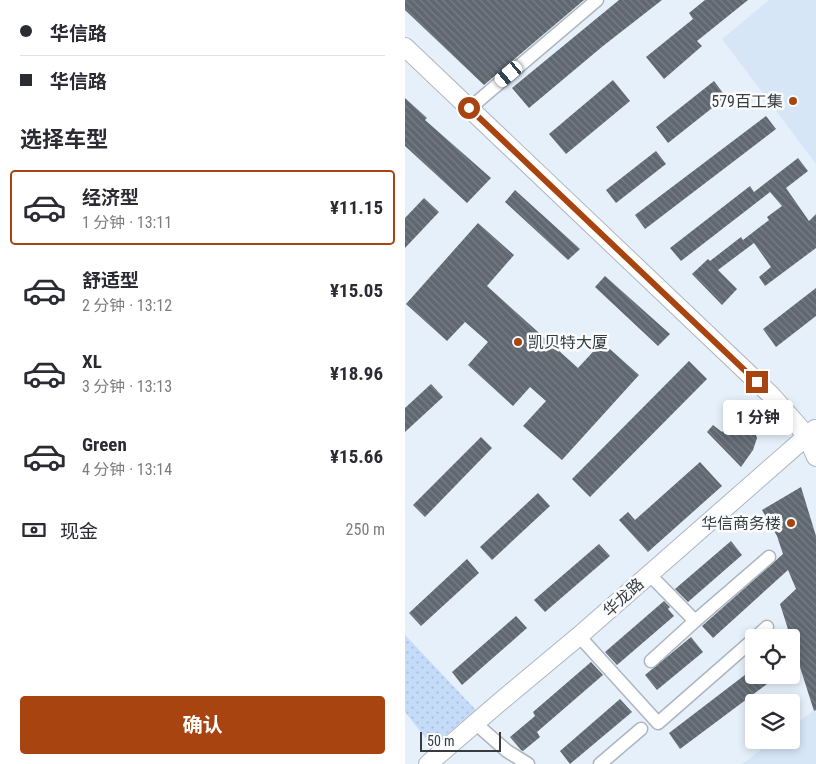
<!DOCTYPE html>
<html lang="zh">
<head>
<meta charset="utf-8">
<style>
	:root { --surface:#fff; --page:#f7f7f7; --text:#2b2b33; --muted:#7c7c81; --line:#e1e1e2; --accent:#a8440f }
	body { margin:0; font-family:"Roboto Condensed","Noto Sans SC",sans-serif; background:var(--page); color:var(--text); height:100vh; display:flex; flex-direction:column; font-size:19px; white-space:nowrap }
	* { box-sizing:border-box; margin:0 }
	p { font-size:16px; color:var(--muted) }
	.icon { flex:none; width:28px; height:28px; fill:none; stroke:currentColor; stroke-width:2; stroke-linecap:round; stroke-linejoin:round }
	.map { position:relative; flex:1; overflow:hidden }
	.panel { display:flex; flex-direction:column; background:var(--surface); width:405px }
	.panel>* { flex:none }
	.banner { display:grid; align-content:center; height:110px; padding:0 20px; background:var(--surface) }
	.tools { position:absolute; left:340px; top:629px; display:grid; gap:10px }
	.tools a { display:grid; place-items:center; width:55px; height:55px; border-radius:5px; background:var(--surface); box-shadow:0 2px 8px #0003; font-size:25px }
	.scale { position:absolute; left:15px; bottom:12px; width:81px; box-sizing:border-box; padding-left:5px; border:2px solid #383b40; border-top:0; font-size:14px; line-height:18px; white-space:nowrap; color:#383b40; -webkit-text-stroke:4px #fafcfe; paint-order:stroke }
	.end { position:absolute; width:22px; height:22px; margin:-11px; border:6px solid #a8440f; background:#fff; box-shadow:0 0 0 2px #fff }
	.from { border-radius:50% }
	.bubble { position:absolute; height:35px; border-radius:5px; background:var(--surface); box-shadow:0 2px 8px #0003; font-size:16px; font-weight:700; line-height:35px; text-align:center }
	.car { position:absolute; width:15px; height:30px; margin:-15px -8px; border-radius:6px; box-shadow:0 0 4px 1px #0007; background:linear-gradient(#fff 24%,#345 0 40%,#fff 0 76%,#345 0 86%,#fff 0) }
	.banner b { display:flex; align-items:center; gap:18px; height:48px; font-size:19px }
	.banner b+b { border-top:1px solid var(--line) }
	.banner i { width:12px; height:12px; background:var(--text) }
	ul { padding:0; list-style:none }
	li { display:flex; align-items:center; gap:15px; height:75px; margin:0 10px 8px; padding:0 10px; border:2px solid transparent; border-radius:5px }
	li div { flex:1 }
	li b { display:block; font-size:19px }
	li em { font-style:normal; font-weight:700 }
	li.active { border-color:var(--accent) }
	li>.icon { width:45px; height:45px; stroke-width:1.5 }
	h2 { padding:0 20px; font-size:22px; line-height:60px }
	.pay { display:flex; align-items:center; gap:12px; height:55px; padding:0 20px; font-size:19px }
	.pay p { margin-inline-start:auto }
	.primary-button { display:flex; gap:10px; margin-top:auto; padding:10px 20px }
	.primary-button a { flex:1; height:58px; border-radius:5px; background:var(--accent); color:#fff; font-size:20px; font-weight:700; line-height:58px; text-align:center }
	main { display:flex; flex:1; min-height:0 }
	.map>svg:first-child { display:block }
</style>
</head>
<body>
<main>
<section class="panel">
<div class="banner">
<b><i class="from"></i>华信路</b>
<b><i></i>华信路</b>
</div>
<h2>选择车型</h2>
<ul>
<li class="active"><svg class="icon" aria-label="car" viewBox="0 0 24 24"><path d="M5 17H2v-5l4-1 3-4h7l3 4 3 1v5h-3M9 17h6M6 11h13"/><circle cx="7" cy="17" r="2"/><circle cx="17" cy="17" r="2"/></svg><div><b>经济型</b><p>1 分钟 · 13:11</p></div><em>¥11.15</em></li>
<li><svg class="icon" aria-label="car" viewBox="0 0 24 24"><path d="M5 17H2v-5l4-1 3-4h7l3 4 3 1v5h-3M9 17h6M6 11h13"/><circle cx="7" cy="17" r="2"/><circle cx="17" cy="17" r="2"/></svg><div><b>舒适型</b><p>2 分钟 · 13:12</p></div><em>¥15.05</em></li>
<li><svg class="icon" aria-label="car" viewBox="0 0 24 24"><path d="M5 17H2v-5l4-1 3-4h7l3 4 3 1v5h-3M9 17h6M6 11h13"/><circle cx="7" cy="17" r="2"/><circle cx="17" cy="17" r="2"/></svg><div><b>XL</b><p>3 分钟 · 13:13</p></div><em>¥18.96</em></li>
<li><svg class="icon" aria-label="car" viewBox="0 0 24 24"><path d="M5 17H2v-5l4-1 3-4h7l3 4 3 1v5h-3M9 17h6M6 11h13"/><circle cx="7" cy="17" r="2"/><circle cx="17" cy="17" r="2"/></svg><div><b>Green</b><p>4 分钟 · 13:14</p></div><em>¥15.66</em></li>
</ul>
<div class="pay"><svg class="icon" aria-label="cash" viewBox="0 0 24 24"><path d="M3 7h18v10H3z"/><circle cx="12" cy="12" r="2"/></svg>现金<p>250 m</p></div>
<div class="primary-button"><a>确认</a></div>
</section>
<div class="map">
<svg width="411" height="764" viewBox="0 0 411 764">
	<defs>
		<pattern id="park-dots" width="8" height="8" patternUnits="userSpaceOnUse" patternTransform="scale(1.25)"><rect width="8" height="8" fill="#c4dcfa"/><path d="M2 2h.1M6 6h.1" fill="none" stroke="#a9bed7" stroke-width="1.8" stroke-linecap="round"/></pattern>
		<pattern id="building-back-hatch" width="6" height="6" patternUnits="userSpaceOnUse" patternTransform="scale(1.25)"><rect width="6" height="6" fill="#5f6770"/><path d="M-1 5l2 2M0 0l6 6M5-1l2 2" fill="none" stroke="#787e86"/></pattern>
	</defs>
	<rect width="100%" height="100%" fill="#e6f0fb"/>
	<g fill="#d7e6f7">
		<polygon points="364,0 411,0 411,164 317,39"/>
		<polygon points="411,709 411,764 337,764 369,740 386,740 386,727"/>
	</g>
	<polygon fill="url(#park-dots)" points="0,635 71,710 27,746 0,712"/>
	<g fill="url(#building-back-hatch)">
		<polygon points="0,0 179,0 79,85 0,10"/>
		<polygon points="214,0 257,0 198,46 124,108 107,88"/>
		<polygon points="300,0 343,0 292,41 297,46 259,79 241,57 288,19 284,13"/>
		<polygon points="208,80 225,101 161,154 144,134"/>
		<polygon points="309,81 321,97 263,143 251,127"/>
		<polygon points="0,98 22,118 20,120 86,178 62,203 0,146"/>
		<polygon points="361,116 371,129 240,229 230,215"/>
		<polygon points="251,151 261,164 211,203 201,190"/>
		<polygon points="393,158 403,171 381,188 404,221 411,214 411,248 360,286 354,277 366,267 349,243 313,270 332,289 317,305 287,274 303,259 305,261 336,237 338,240 364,220 362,217 377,206 365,192 276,261 265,248 345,186 349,192"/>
		<polygon points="110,190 175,249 163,260 100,202"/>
		<polygon points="19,198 34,212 0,248 0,218"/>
		<polygon points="73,223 109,255 82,286 173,368 197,342 234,375 157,460 118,426 141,401 125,387 108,406 63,365 83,342 60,322 42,341 1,304"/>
		<polygon points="200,276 265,334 253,346 190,287"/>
		<polygon points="411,288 411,316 371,347 358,329"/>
		<polygon points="284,361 302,379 185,497 167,479"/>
		<polygon points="26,384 38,397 0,432 0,408"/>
		<polygon points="337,411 348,427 352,438 348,450 336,467 302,432 308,425 317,432"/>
		<polygon points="76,437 87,448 20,517 8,505"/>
		<polygon points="295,462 317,486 243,552 214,520 223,512 230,520"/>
		<polygon points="396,487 411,536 411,710 409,711 375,604 391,589 383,570 308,638 297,626 378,554 372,536 357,510"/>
		<polygon points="133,493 145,506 87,560 75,547"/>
		<polygon points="326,541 337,555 283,602 270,589"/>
		<polygon points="194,544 205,556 140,612 129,600"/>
		<polygon points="62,559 74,573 16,626 4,613"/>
		<polygon points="259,601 265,607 263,609 269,616 212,665 200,652"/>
		<polygon points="111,616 122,628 57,685 47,672"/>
		<polygon points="286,637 298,652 252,690 240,675"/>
		<polygon points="186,662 198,675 132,732 135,737 118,751 116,750 105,737 130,716 128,712"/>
		<polygon points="349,668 349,675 374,675 275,749 264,733"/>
		<polygon points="215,699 227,712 165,764 155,751"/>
	</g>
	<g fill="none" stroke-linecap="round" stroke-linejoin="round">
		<g stroke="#adb6c0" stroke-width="15">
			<g id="minor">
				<polyline points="65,108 192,0"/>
				<polyline points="244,574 290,621 364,557"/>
				<polyline points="174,636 253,723 349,639"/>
				<polyline points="350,638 362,627"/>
				<polyline points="246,661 290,621"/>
				<polyline points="70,723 102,751 123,764"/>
				<polyline points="195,764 236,729"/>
			</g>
		</g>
		<g stroke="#adb6c0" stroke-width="20">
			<g id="secondary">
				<polyline points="0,47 366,395 402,436 411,457"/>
				<polyline points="23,764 96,701 174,636 410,429"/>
			</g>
		</g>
		<use href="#minor" stroke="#fff" stroke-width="12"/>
		<use href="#secondary" stroke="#fff" stroke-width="18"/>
	</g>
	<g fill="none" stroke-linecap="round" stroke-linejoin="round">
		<polyline stroke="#a8440f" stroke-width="6" points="64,108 352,382"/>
	</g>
	<g fill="#a8440f" stroke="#fafcfe" stroke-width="2">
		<circle cx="388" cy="101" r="5"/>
		<circle cx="113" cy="342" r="5"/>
		<circle cx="386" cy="523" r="5"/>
	</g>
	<g text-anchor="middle" stroke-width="5" stroke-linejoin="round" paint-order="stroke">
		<g font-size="16" fill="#383b40" stroke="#fafcfe" text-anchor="end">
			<text x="378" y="107">579百工集</text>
			<text x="123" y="348" text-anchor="start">凯贝特大厦</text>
			<text x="376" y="529">华信商务楼</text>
		</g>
		<g font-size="16" fill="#383b40" stroke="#fafcfe">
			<text transform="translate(218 597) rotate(-42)" y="6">华龙路</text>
		</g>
	</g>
</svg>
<div class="tools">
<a><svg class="icon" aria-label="locate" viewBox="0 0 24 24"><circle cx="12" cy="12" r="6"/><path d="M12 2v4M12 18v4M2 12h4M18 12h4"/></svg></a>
<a><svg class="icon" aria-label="layers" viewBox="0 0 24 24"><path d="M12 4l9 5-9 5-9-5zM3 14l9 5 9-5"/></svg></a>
</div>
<div class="scale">50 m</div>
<i class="end from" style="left:64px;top:108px"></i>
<i class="end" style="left:352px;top:382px"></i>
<div class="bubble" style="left:318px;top:400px;width:70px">1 分钟</div>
<i class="car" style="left:104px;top:74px;rotate:230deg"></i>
</div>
</main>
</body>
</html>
